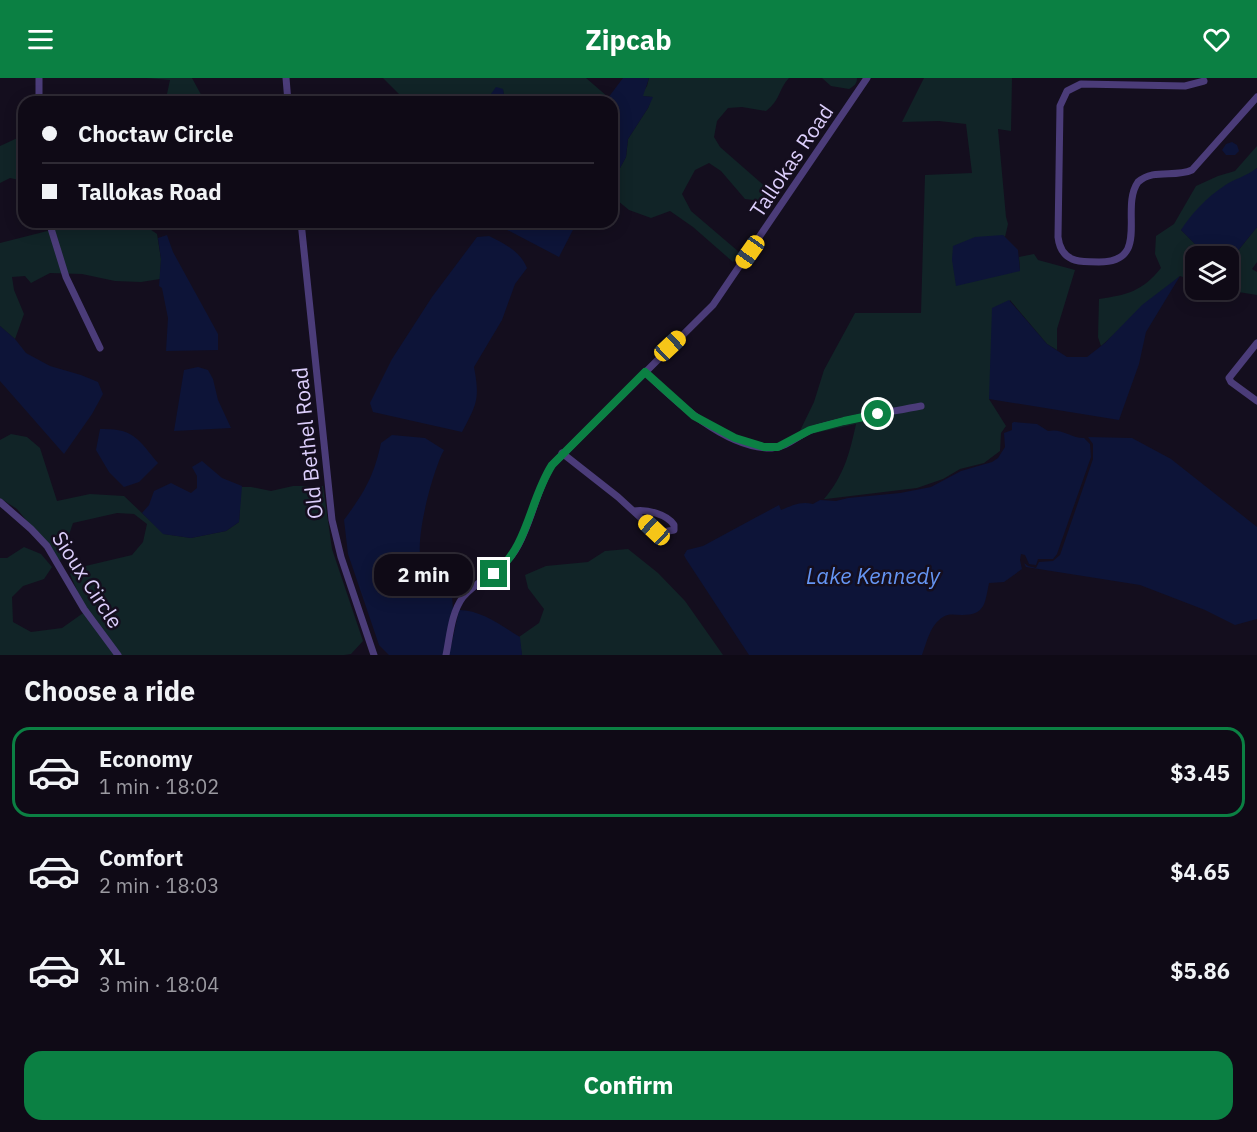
<!DOCTYPE html>
<html lang="en">
<head>
<meta charset="utf-8">
<style>
	:root { --surface:#0f0a16; --page:#18131f; --text:#f1f3f6; --muted:#9b9aa1; --line:#2f2b35; --accent:#0b8043 }
	body { margin:0; font-family:"IBM Plex Sans",sans-serif; background:var(--page); color:var(--text); height:100vh; display:flex; flex-direction:column; font-size:22px; white-space:nowrap }
	* { box-sizing:border-box; margin:0 }
	p { font-size:20px; color:var(--muted) }
	.icon { flex:none; width:33px; height:33px; fill:none; stroke:currentColor; stroke-width:2; stroke-linecap:round; stroke-linejoin:round }
	.map { position:relative; height:577px; overflow:hidden }
	.details { display:flex; flex-direction:column; background:var(--surface); flex:1 }
	.details>* { flex:none }
	.banner { position:absolute; left:18px; top:18px; width:600px; height:132px; border-radius:18px; box-shadow:0 3px 15px #0003,0 0 0 2px var(--line); display:grid; align-content:center; height:132px; padding:0 24px; background:var(--surface) }
	.fabs { position:absolute; left:1185px; top:168px; display:grid; gap:12px }
	.fabs a { display:grid; place-items:center; width:54px; height:54px; border-radius:12px; background:var(--surface); box-shadow:0 3px 15px #0003,0 0 0 2px var(--line); font-size:30px }
	.end { position:absolute; width:27px; height:27px; margin:-14px; border:8px solid #0b8043; background:#fff; box-shadow:0 0 0 3px #fff }
	.from { border-radius:50% }
	.bubble { position:absolute; height:42px; border-radius:18px; background:var(--surface); box-shadow:0 3px 15px #0003,0 0 0 2px var(--line); font-size:20px; font-weight:700; line-height:42px; text-align:center }
	.car { position:absolute; width:18px; height:36px; margin:-18px -9px; border-radius:8px; box-shadow:0 0 4px 2px #0007; background:linear-gradient(#f5c518 24%,#345 0 40%,#f5c518 0 76%,#345 0 86%,#f5c518 0) }
	.banner b { display:flex; align-items:center; gap:21px; height:57px; font-size:22px }
	.banner b+b { border-top:2px solid var(--line) }
	.banner i { width:15px; height:15px; background:var(--text) }
	ul { padding:0; list-style:none }
	li { display:flex; align-items:center; gap:18px; height:90px; margin:0 12px 9px; padding:0 12px; border:3px solid transparent; border-radius:18px }
	li div { flex:1 }
	li b { display:block; font-size:22px }
	li em { font-style:normal; font-weight:700 }
	li.active { border-color:var(--accent) }
	li>.icon { width:54px; height:54px; stroke-width:1.5 }
	h2 { padding:0 24px; font-size:27px; line-height:72px }
	.cta { display:flex; gap:12px; margin-top:auto; padding:12px 24px }
	.cta a { flex:1; height:69px; border-radius:18px; background:var(--accent); color:#fff; font-size:24px; font-weight:700; line-height:69px; text-align:center }
	header { display:flex; justify-content:space-between; align-items:center; height:78px; padding:0 24px; background:var(--accent); color:#fff; font-size:27px; font-weight:700 }
	.map>svg:first-child { display:block }
</style>
</head>
<body>
<header><svg class="icon" aria-label="menu" viewBox="0 0 24 24"><path d="M4 6h16M4 12h16M4 18h16"/></svg>Zipcab<svg class="icon" aria-label="heart" viewBox="0 0 24 24"><path d="M12 20l-8-8c-3-5 5-10 8-4 3-6 11-1 8 4z"/></svg></header>
<div class="map">
<svg width="1257" height="577" viewBox="0 0 1257 577">
	<rect width="100%" height="100%" fill="#140e1e"/>
	<g fill="#112427">
		<polygon points="146,0 192,0 205,24 170,24 167,16 170,2"/>
		<polygon points="383,0 586,0 608,19 605,24 505,24 503,12 492,16 494,24 407,24"/>
		<path d="M649,0H789C778,12 781,21 766,33L742,29L728,30L717,43L714,59L720,69L769,112L762,123L745,121L721,93L709,85L695,92L682,116L691,133L739,174L733,184L693,149L670,133L651,140L629,132L612,118V94L620,90L626,79L628,61L648,30L652,19L643,18V14L647,8Z"/>
		<path d="M822,0H857C857,6 854,8 849,11L831,8Z"/>
		<path d="M924,0H1012L1011,53L998,51L1006,139L1008,146L1005,159L1003,157L1020,193L1019,179L1034,176L1038,182L1075,192L1057,251V272L1047,266L1010,222L989,321L1006,348L1001,355L1000,373L984,385L960,391L943,401L917,410L826,421H824C844,398 850,374 856,346L797,359L814,324L824,292L855,235H921L925,97L972,95L966,46L939,43L902,44Z"/>
		<polygon points="24,57 24,103 10,100 0,105 0,68"/>
		<path d="M1257,68V90L1181,152L1207,178H1196L1195,203L1180,198L1101,268L1098,259L1099,221C1127,217 1143,213 1161,190L1155,176L1156,158L1174,146L1196,108L1218,98L1235,93Z"/>
		<polygon points="103,145 144,147 157,156 161,181 160,201 141,204 115,203 82,196 50,195 31,205 25,198 12,199 14,212 24,236 15,261 0,248 0,165 71,147"/>
		<polygon points="1257,149 1257,184 1252,191 1257,194 1257,217 1226,212 1228,212 1229,184"/>
		<polygon points="11,356 27,359 40,370 57,423 90,416 124,418 164,456 191,460 226,453 239,444 241,409 251,409 271,413 293,408 323,408 332,471 363,563 351,576 344,577 0,577 0,480 7,480 24,469 41,476 52,489 44,501 23,508 12,519 13,544 31,554 62,550 86,533 70,496 77,490 132,477 143,464 147,446 134,436 117,435 73,445 60,483 17,431 0,420 0,362"/>
		<polygon points="628,471 658,495 685,523 723,577 522,577 519,559 539,545 544,531 528,510 525,497 546,488 588,484 605,473"/>
	</g>
	<g fill="#0d1438">
		<polygon points="623,0 649,0 643,18 653,19 648,30 628,61 626,79 620,90 612,94 612,24 605,24"/>
		<polygon points="496,9 503,11 505,24 494,23 491,16"/>
		<polygon points="1232,64 1237,67 1239,73 1235,77 1226,77 1222,72 1226,66"/>
		<path d="M1257,90V149L1229,184L1228,178H1207L1181,152C1191,136 1207,119 1224,108C1234,101 1247,98 1257,90Z"/>
		<polygon points="492,144 577,144 559,179"/>
		<polygon points="167,157 173,174 218,256 218,272 166,273 168,240 162,210 159,208 161,181 158,160"/>
		<polygon points="1003,157 1018,172 1020,193 956,208 952,182 953,168 975,159"/>
		<path d="M489,158C505,166 520,173 527,190L515,206L502,242L474,289C480,321 477,326 462,354L373,334L370,325L392,281L432,219L477,159Z"/>
		<polygon points="1180,198 1146,254 1139,286 1119,342 989,321 992,230 1009,222 1047,266 1067,279 1087,279 1105,265 1142,227"/>
		<polygon points="0,248 15,261 26,275 50,288 81,297 98,304 103,316 92,336 64,376 0,303"/>
		<polygon points="198,289 208,292 213,301 218,322 231,350 174,353 184,292"/>
		<path d="M1014,344L1037,346L1048,353C1062,350 1071,360 1084,360L1090,366L1091,379L1057,476L1053,481H1038L1036,487L1029,486L1025,477L1021,476L1020,482L1022,491L1004,504L989,505C985,524 986,537 962,537C955,537 949,535 943,539C930,547 927,564 922,577H749L686,481L684,477L687,472L703,468L779,427L781,432C793,427 801,423 813,426L820,422L836,423L848,420L900,415L931,409L961,393L992,384L998,380L1005,369L1004,355L1012,352V345Z"/>
		<path d="M100,351C134,350 138,361 158,385L139,404L124,409L109,394L96,372Z"/>
		<path d="M392,357L425,360L444,372C433,392 413,465 422,486C426,494 434,497 441,499L452,517L453,532L443,577H389L379,567L348,476L344,442C364,415 374,398 381,365Z"/>
		<polygon points="1088,359 1132,360 1171,381 1257,449 1257,541 1235,547 1205,532 1140,507 1026,489 1024,485 1028,488 1036,490 1039,484 1053,483 1060,477 1093,381 1093,366"/>
		<polygon points="202,383 222,400 242,408 239,444 226,453 191,460 163,456 142,435 149,427 154,413 171,405 191,415 197,410 197,398 192,389"/>
		<path d="M459,532C481,532 502,548 520,559L522,577H449Z"/>
	</g>
	<g fill="none" stroke-linecap="round" stroke-linejoin="round">
		<g stroke="#4b3c79" stroke-width="7">
			<polyline points="286,0 288,24"/>
			<path d="M1204,3L1185,8L1081,6L1067,13L1060,28L1058,159C1059,168 1063,177 1072,181C1080,185 1090,183 1099,184C1152,184 1119,131 1138,104C1154,90 1174,100 1192,92L1257,19"/>
			<polyline points="39,24 39,0"/>
			<polyline points="49,144 66,199 100,270"/>
			<polyline points="301,144 332,442 341,479 374,577"/>
			<polyline points="1257,265 1229,300 1231,304 1257,323"/>
			<path d="M645,294C676,324 726,371 772,370C788,369 799,356 814,351C849,340 885,335 921,328"/>
			<path d="M562,375L618,419L654,452L663,454L674,452V447C667,436 646,431 634,433"/>
			<polyline points="0,424 31,451 47,468 84,531 118,577"/>
			<path d="M446,577C450,558 451,535 463,519C478,501 502,494 515,473C532,446 535,414 552,387L713,227L867,0"/>
		</g>
	</g>
	<g fill="none" stroke-linecap="round" stroke-linejoin="round">
		<path stroke="#0b8043" stroke-width="8" d="M494,496C529,468 529,423 552,387L645,294L694,338L735,360L764,369H778L810,352L844,343L878,336"/>
	</g>
	<g text-anchor="middle" stroke-width="5" stroke-linejoin="round" paint-order="stroke">
		<g font-size="21" fill="#dccefb" stroke="#140e1e">
			<text transform="translate(792 83) rotate(-56)" y="7">Tallokas Road</text>
			<text transform="translate(308 365) rotate(-96)" y="7">Old Bethel Road</text>
			<text transform="translate(87 502) rotate(57)" y="7">Sioux Circle</text>
		</g>
		<g font-size="22" font-style="italic" fill="#6595f3" stroke="#140e1e">
			<text x="873" y="506">Lake Kennedy</text>
		</g>
	</g>
</svg>
<div class="fabs">
<a><svg class="icon" aria-label="layers" viewBox="0 0 24 24"><path d="M12 4l9 5-9 5-9-5zM3 14l9 5 9-5"/></svg></a>
</div>
<i class="end from" style="left:878px;top:336px"></i>
<i class="end" style="left:494px;top:496px"></i>
<div class="bubble" style="left:374px;top:476px;width:99px">2 min</div>
<i class="car" style="left:750px;top:174px;rotate:215deg"></i>
<i class="car" style="left:670px;top:268px;rotate:47deg"></i>
<i class="car" style="left:654px;top:452px;rotate:313deg"></i>
<div class="banner">
<b><i class="from"></i>Choctaw Circle</b>
<b><i></i>Tallokas Road</b>
</div>
</div>
<section class="details">
<h2>Choose a ride</h2>
<ul>
<li class="active"><svg class="icon" aria-label="car" viewBox="0 0 24 24"><path d="M5 17H2v-5l4-1 3-4h7l3 4 3 1v5h-3M9 17h6M6 11h13"/><circle cx="7" cy="17" r="2"/><circle cx="17" cy="17" r="2"/></svg><div><b>Economy</b><p>1 min · 18:02</p></div><em>$3.45</em></li>
<li><svg class="icon" aria-label="car" viewBox="0 0 24 24"><path d="M5 17H2v-5l4-1 3-4h7l3 4 3 1v5h-3M9 17h6M6 11h13"/><circle cx="7" cy="17" r="2"/><circle cx="17" cy="17" r="2"/></svg><div><b>Comfort</b><p>2 min · 18:03</p></div><em>$4.65</em></li>
<li><svg class="icon" aria-label="car" viewBox="0 0 24 24"><path d="M5 17H2v-5l4-1 3-4h7l3 4 3 1v5h-3M9 17h6M6 11h13"/><circle cx="7" cy="17" r="2"/><circle cx="17" cy="17" r="2"/></svg><div><b>XL</b><p>3 min · 18:04</p></div><em>$5.86</em></li>
</ul>
<div class="cta"><a>Confirm</a></div>
</section>
</body>
</html>
